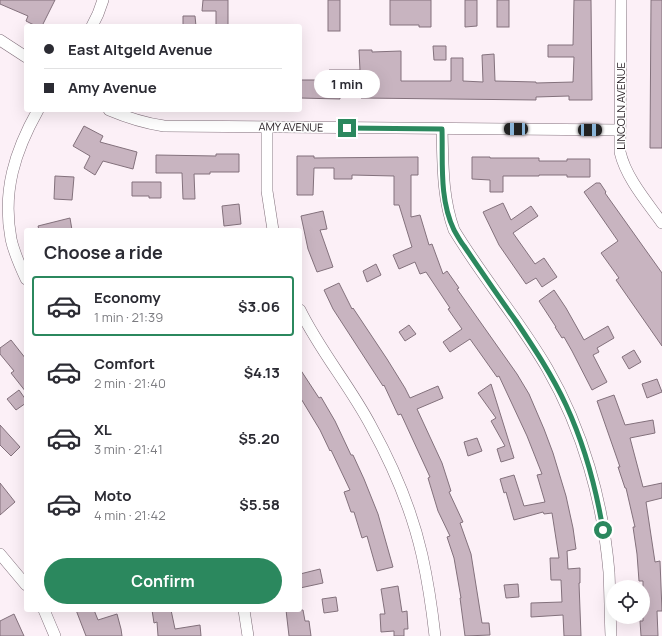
<!DOCTYPE html>
<html lang="en">
<head>
<meta charset="utf-8">
<style>
	:root { --surface:#fff; --page:#f7f7f7; --text:#2b2b33; --muted:#7c7c81; --line:#e1e1e2; --accent:#2b885e }
	body { margin:0; font-family:Manrope,sans-serif; background:var(--page); color:var(--text); height:100vh; display:flex; flex-direction:column; font-size:15px; white-space:nowrap }
	* { box-sizing:border-box; margin:0 }
	p { font-size:13px; color:var(--muted) }
	.icon { flex:none; width:22px; height:22px; fill:none; stroke:currentColor; stroke-width:2; stroke-linecap:round; stroke-linejoin:round }
	.map { position:relative; flex:1; overflow:hidden }
	.sheet { position:absolute; left:24px; top:228px; width:278px; height:384px; display:flex; flex-direction:column; background:var(--surface); border-radius:4px; box-shadow:0 4px 16px #0002 }
	.sheet>* { flex:none }
	.guide { position:absolute; left:24px; top:24px; width:278px; height:88px; border-radius:4px; box-shadow:0 4px 16px #0002; display:grid; align-content:center; height:88px; padding:0 20px; background:var(--surface) }
	.fabs { position:absolute; left:606px; top:580px; display:grid; gap:8px }
	.fabs a { display:grid; place-items:center; width:44px; height:44px; border-radius:50%; background:var(--surface); box-shadow:0 4px 16px #0002; font-size:20px }
	.end { position:absolute; width:18px; height:18px; margin:-9px; border:5px solid #2b885e; background:#fff; box-shadow:0 0 0 2px #fff }
	.from { border-radius:50% }
	.bubble { position:absolute; height:28px; border-radius:14px; background:var(--surface); box-shadow:0 4px 16px #0002; font-size:13px; font-weight:700; line-height:28px; text-align:center }
	.car { position:absolute; width:12px; height:24px; margin:-12px -6px; border-radius:5px; box-shadow:0 0 3px 1px #0007; background:linear-gradient(#222 24%,#8ab4d8 0 40%,#222 0 76%,#8ab4d8 0 86%,#222 0) }
	.guide b { display:flex; align-items:center; gap:14px; height:38px; font-size:15px }
	.guide b+b { border-top:1px solid var(--line) }
	.guide i { width:10px; height:10px; background:var(--text) }
	ul { padding:0; list-style:none }
	li { display:flex; align-items:center; gap:12px; height:60px; margin:0 8px 6px; padding:0 12px; border:2px solid transparent; border-radius:4px }
	li div { flex:1 }
	li b { display:block; font-size:15px }
	li em { font-style:normal; font-weight:700 }
	li.current { border-color:var(--accent) }
	li>.icon { width:36px; height:36px; stroke-width:1.5 }
	h2 { padding:0 20px; font-size:18px; line-height:48px }
	.cta { display:flex; gap:8px; margin-top:auto; padding:8px 20px }
	.cta a { flex:1; height:46px; border-radius:24px; background:var(--accent); color:#fff; font-size:16px; font-weight:700; line-height:46px; text-align:center }
	.map>svg:first-child { display:block }
</style>
</head>
<body>
<div class="map">
<svg width="662" height="636" viewBox="0 0 662 636">
	<rect width="100%" height="100%" fill="#fcf0f7"/>
	<g fill="#c8b4c0" stroke="#83717c">
		<polygon points="0,0 55,0 42,26 36,26 26,21 28,16 0,4"/>
		<polygon points="203,0 228,0 228,26 216,26 216,11 202,11"/>
		<rect x="328" y="0" width="12" height="31"/>
		<polygon points="390,0 431,0 431,27 419,27 419,25 390,25"/>
		<polygon points="465,0 477,0 477,26 465,27"/>
		<rect x="497" y="0" width="12" height="27"/>
		<polygon points="574,0 591,0 592,100 569,100 569,96 536,97 536,100 361,98 361,88 340,88 340,99 300,98 300,80 329,80 329,70 360,70 359,50 372,50 372,52 401,51 401,81 451,81 451,58 463,58 463,81 483,82 482,55 494,54 495,81 536,82 536,83 573,82 574,57 548,57 548,45 573,45"/>
		<polygon points="651,0 662,0 662,148 650,148"/>
		<polygon points="183,16 195,16 196,26 183,26"/>
		<polygon points="433,46 446,46 446,60 434,60"/>
		<polygon points="84,126 103,136 100,142 137,152 133,169 103,161 95,175 84,168 90,156 73,146"/>
		<polygon points="216,154 239,154 239,172 210,172 210,174 194,174 195,199 183,199 182,173 156,173 156,155 216,156"/>
		<polygon points="297,156 314,156 314,158 418,157 418,175 411,175 411,217 420,215 429,245 432,244 443,274 447,271 459,288 457,289 517,374 529,394 544,429 553,453 566,496 573,528 576,549 567,551 568,569 580,568 580,583 579,583 581,636 564,636 563,615 531,617 531,603 562,602 561,580 551,580 550,558 559,558 552,513 544,514 543,512 514,520 506,492 504,493 500,479 514,475 524,506 545,502 537,475 542,474 527,436 499,376 497,377 470,339 450,352 443,342 462,329 448,309 450,308 426,272 420,274 415,262 399,269 393,255 412,247 399,205 394,205 394,176 352,175 352,179 334,179 334,168 314,168 313,195 297,195"/>
		<polygon points="472,157 490,157 490,158 539,158 539,161 567,161 567,159 590,159 590,177 567,177 567,175 539,175 539,176 503,176 503,192 490,192 490,180 472,179"/>
		<polygon points="55,176 74,177 72,200 54,199"/>
		<polygon points="132,182 161,182 161,198 149,198 149,196 132,196"/>
		<polygon points="596,183 600,183 606,192 605,193 662,273 662,346 616,280 619,278 601,253 618,241 584,192"/>
		<polygon points="503,203 511,220 531,206 538,216 513,233 535,264 544,258 557,277 542,287 536,278 526,284 499,245 483,212"/>
		<polygon points="239,204 241,224 224,226 222,206"/>
		<polygon points="323,211 327,229 320,230 333,267 317,272 308,249 301,216"/>
		<polygon points="70,218 72,230 39,230 38,226"/>
		<polygon points="376,264 381,275 367,282 363,271"/>
		<polygon points="339,283 352,309 353,308 387,359 405,388 410,398 438,386 443,398 417,409 442,463 451,491 449,492 463,522 460,523 471,554 482,623 489,623 490,635 465,636 460,598 461,598 454,558 447,537 450,536 438,511 428,478 430,477 401,414 398,415 384,385 383,386 333,309 324,290"/>
		<polygon points="554,290 566,308 584,340 608,326 614,338 597,348 599,352 593,355 607,382 592,390 572,351 564,337 562,338 555,327 556,327 539,301"/>
		<polygon points="409,325 416,334 405,341 399,332"/>
		<polygon points="11,340 26,359 26,392 11,373 14,371 0,354 0,348"/>
		<polygon points="634,350 641,362 629,369 622,357"/>
		<polygon points="300,369 319,398 321,397 335,421 351,455 353,455 364,479 378,514 393,567 377,571 367,536 362,538 354,512 351,512 344,492 350,490 331,450 330,451 320,430 300,397"/>
		<polygon points="657,379 662,392 647,398 642,384"/>
		<polygon points="491,384 514,458 501,462 497,449 505,446 491,421 496,418 478,393"/>
		<polygon points="19,390 26,400 26,403 16,410 7,399"/>
		<polygon points="614,395 625,425 653,420 655,433 630,438 643,487 662,483 662,498 646,502 655,562 660,561 662,611 657,611 658,636 641,636 640,621 643,621 643,581 639,581 637,554 633,527 635,527 626,488 625,488 618,467 620,467 597,401"/>
		<polygon points="0,425 20,447 11,456 0,445"/>
		<polygon points="477,438 482,451 468,456 464,442"/>
		<polygon points="0,483 15,502 0,515"/>
		<polygon points="320,569 323,583 300,588 300,574"/>
		<polygon points="518,584 519,597 506,598 504,585"/>
		<polygon points="398,586 402,612 407,611 408,629 404,629 404,636 394,636 394,631 381,632 380,614 385,614 381,589"/>
		<polygon points="336,597 338,611 324,613 322,599"/>
		<polygon points="76,610 94,610 98,620 117,614 121,629 122,636 86,636"/>
		<polygon points="152,610 171,610 175,629 200,625 201,636 158,636 157,622 154,623"/>
		<polygon points="286,610 303,610 305,621 309,621 311,636 289,636"/>
		<polygon points="14,614 24,636 0,636 0,621"/>
	</g>
	<g fill="none" stroke-linecap="round" stroke-linejoin="round">
		<g stroke="#82707c" stroke-width="12">
			<g id="minor">
				<path d="M621,0L620,152C626,178 647,202 662,223"/>
				<polyline points="92,26 98,14 103,0"/>
				<polyline points="0,40 26,57"/>
				<path d="M109,110C128,118 143,123 164,126L620,130"/>
				<polyline points="267,127 267,191 273,230"/>
				<path d="M442,129C443,163 442,197 454,230C483,278 519,320 547,368C583,430 603,502 609,572C610,594 610,615 611,636"/>
				<path d="M26,279C20,266 14,253 11,239C2,191 15,151 38,110"/>
				<path d="M300,310C320,351 350,386 371,426C393,466 412,511 422,555C428,582 432,609 435,636"/>
				<polyline points="0,554 26,585"/>
				<polyline points="44,610 55,636"/>
				<polyline points="244,610 248,636"/>
			</g>
		</g>
		<use href="#minor" stroke="#fff" stroke-width="11"/>
	</g>
	<g fill="none" stroke-linecap="round" stroke-linejoin="round">
		<path stroke="#2b885e" stroke-width="5" d="M347,128L442,129C443,162 439,199 454,230C457,235 460,241 464,246C481,271 498,296 516,321C534,348 552,375 566,405C584,444 596,488 603,530"/>
	</g>
	<g text-anchor="middle" stroke-width="3" stroke-linejoin="round" paint-order="stroke">
		<g font-size="11" fill="#2b2328" stroke="#fff">
			<text transform="translate(621 106) rotate(-90)" y="4">LINCOLN AVENUE</text>
			<text transform="translate(291 127) rotate(1)" y="4">AMY AVENUE</text>
		</g>
	</g>
</svg>
<div class="fabs">
<a><svg class="icon" aria-label="locate" viewBox="0 0 24 24"><circle cx="12" cy="12" r="6"/><path d="M12 2v4M12 18v4M2 12h4M18 12h4"/></svg></a>
</div>
<i class="end from" style="left:603px;top:530px"></i>
<i class="end" style="left:347px;top:128px"></i>
<div class="bubble" style="left:314px;top:70px;width:66px">1 min</div>
<i class="car" style="left:516px;top:129px;rotate:270deg"></i>
<i class="car" style="left:590px;top:130px;rotate:90deg"></i>
<div class="guide">
<b><i class="from"></i>East Altgeld Avenue</b>
<b><i></i>Amy Avenue</b>
</div>
<section class="sheet">
<h2>Choose a ride</h2>
<ul>
<li class="current"><svg class="icon" aria-label="car" viewBox="0 0 24 24"><path d="M5 17H2v-5l4-1 3-4h7l3 4 3 1v5h-3M9 17h6M6 11h13"/><circle cx="7" cy="17" r="2"/><circle cx="17" cy="17" r="2"/></svg><div><b>Economy</b><p>1 min · 21:39</p></div><em>$3.06</em></li>
<li><svg class="icon" aria-label="car" viewBox="0 0 24 24"><path d="M5 17H2v-5l4-1 3-4h7l3 4 3 1v5h-3M9 17h6M6 11h13"/><circle cx="7" cy="17" r="2"/><circle cx="17" cy="17" r="2"/></svg><div><b>Comfort</b><p>2 min · 21:40</p></div><em>$4.13</em></li>
<li><svg class="icon" aria-label="car" viewBox="0 0 24 24"><path d="M5 17H2v-5l4-1 3-4h7l3 4 3 1v5h-3M9 17h6M6 11h13"/><circle cx="7" cy="17" r="2"/><circle cx="17" cy="17" r="2"/></svg><div><b>XL</b><p>3 min · 21:41</p></div><em>$5.20</em></li>
<li><svg class="icon" aria-label="car" viewBox="0 0 24 24"><path d="M5 17H2v-5l4-1 3-4h7l3 4 3 1v5h-3M9 17h6M6 11h13"/><circle cx="7" cy="17" r="2"/><circle cx="17" cy="17" r="2"/></svg><div><b>Moto</b><p>4 min · 21:42</p></div><em>$5.58</em></li>
</ul>
<div class="cta"><a>Confirm</a></div>
</section>
</div>
</body>
</html>
